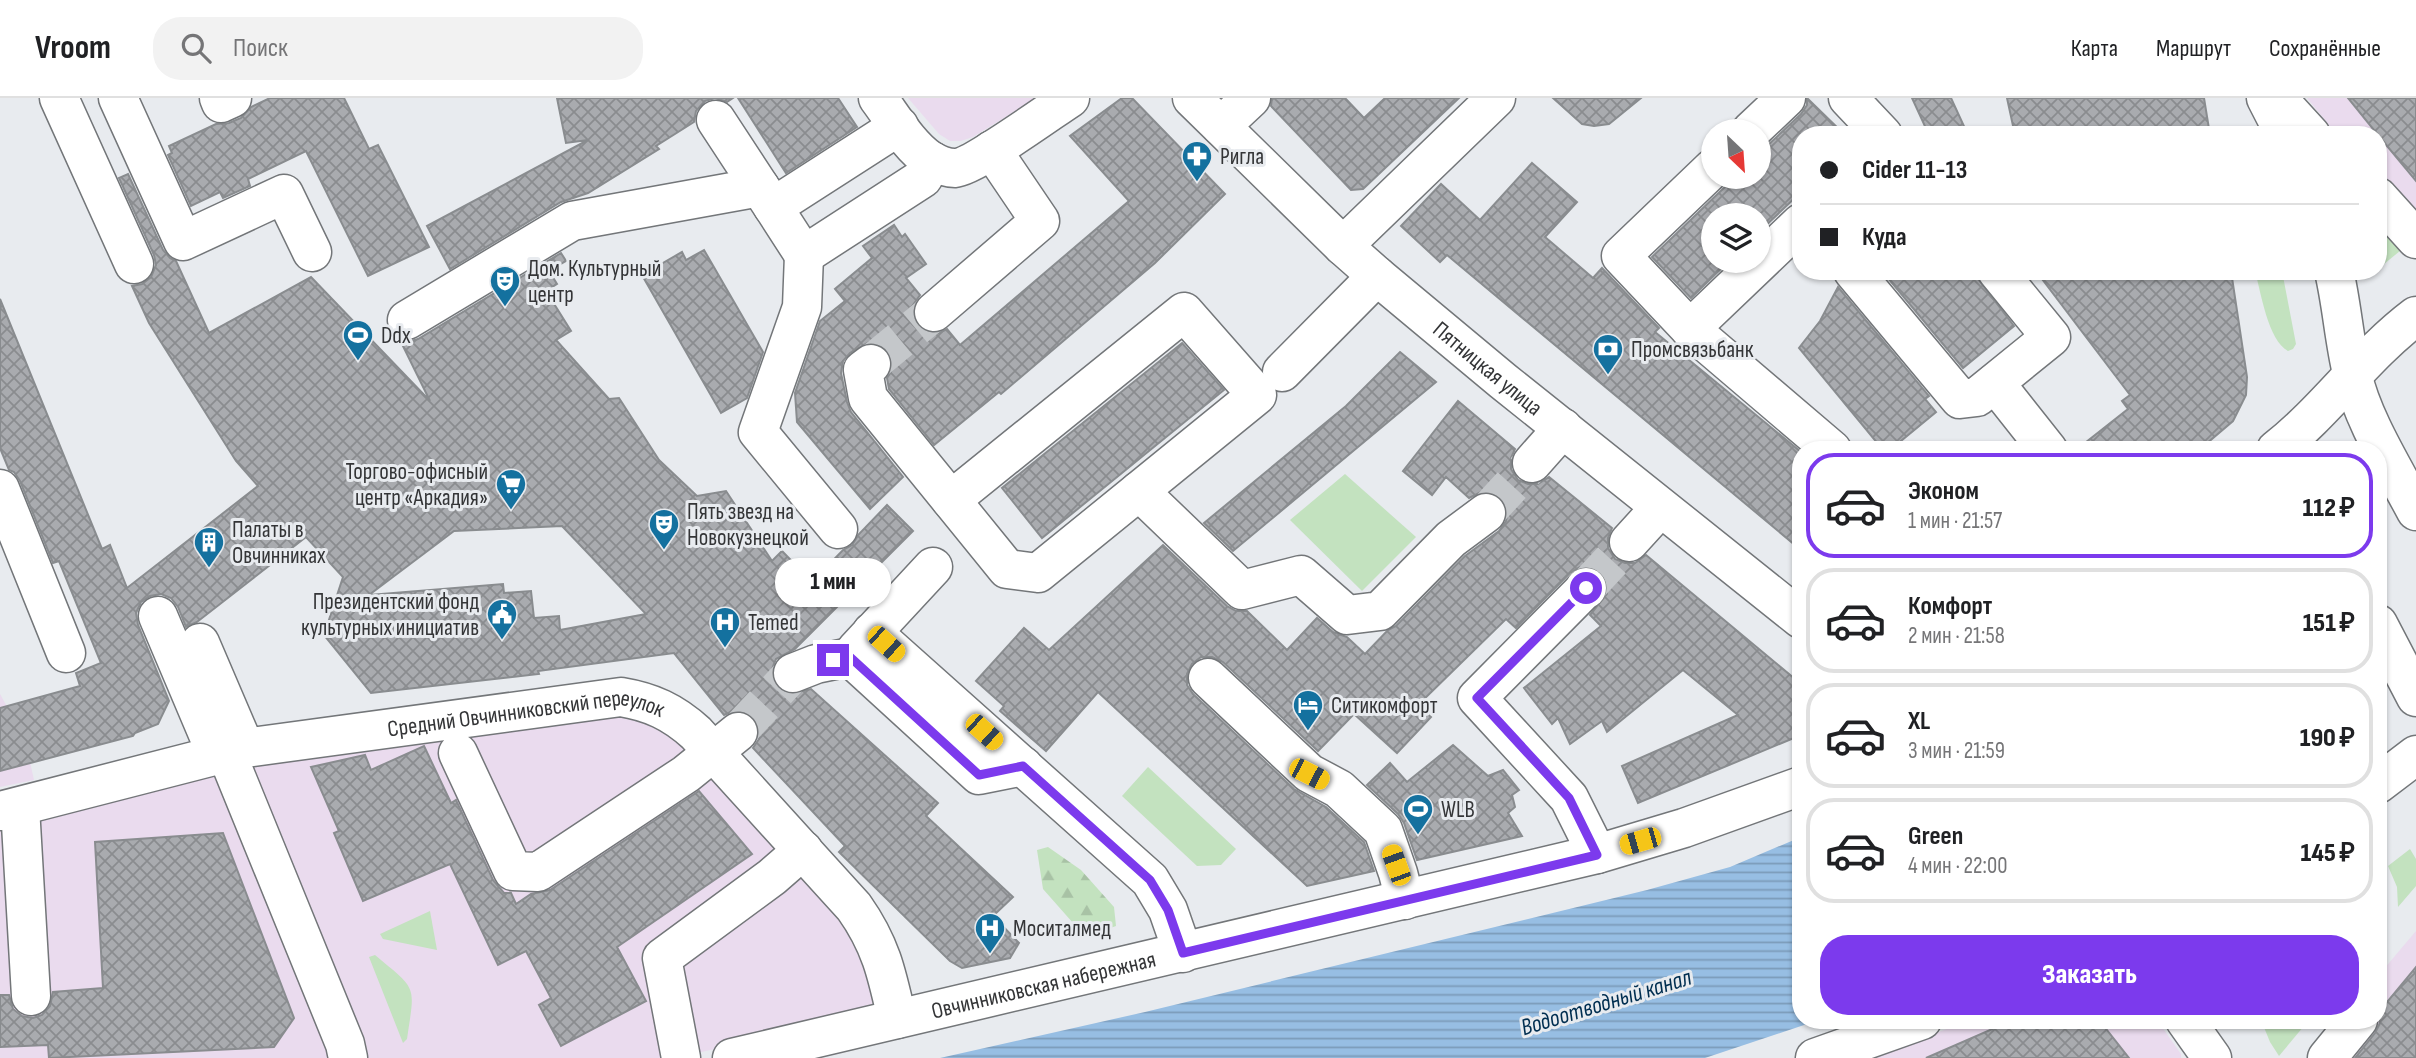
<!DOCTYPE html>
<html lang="ru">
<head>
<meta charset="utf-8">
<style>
	:root { --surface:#fff; --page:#f2f2f2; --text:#202124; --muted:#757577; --line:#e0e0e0; --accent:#7c3aed }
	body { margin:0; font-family:"Sofia Sans Condensed",sans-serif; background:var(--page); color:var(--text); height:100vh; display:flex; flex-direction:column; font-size:26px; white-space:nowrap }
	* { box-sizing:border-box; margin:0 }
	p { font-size:23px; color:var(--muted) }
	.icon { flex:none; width:38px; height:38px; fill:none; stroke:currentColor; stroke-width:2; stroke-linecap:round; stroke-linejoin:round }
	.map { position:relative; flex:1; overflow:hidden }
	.details { position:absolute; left:1792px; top:343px; width:595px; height:588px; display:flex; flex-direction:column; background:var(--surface); border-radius:28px; box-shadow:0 2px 5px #0004 }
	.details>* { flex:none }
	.top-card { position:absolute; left:1792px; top:28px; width:595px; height:154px; border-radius:28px; box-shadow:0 2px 5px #0004; display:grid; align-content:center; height:154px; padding:0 28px; background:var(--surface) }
	.needle { width:46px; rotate:155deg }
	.tools { position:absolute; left:1701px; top:21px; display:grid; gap:14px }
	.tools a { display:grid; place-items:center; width:70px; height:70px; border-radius:50%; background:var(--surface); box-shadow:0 2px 5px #0004; font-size:35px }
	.end { position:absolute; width:32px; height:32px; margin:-16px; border:9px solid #7c3aed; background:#fff; box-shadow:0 0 0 4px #fff }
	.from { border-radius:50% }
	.bubble { position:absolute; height:49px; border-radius:24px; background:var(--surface); box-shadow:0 2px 5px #0004; font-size:23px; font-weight:800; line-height:49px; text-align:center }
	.car { position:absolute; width:21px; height:42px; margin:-21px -10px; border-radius:9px; box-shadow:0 0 5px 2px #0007; background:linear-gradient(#f5c518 24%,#345 0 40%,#f5c518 0 76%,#345 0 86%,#f5c518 0) }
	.top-card b { display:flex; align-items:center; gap:24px; height:66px; font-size:26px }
	.top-card b+b { border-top:2px solid var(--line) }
	.top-card i { width:18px; height:18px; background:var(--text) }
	ul { padding:12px 0 0; list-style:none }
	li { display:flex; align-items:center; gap:21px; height:105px; margin:0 14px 10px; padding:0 14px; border:4px solid var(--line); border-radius:28px }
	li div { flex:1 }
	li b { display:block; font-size:26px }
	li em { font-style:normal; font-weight:800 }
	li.active { border-color:var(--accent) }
	li>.icon { width:63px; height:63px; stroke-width:1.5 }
	.primary-button { display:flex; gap:14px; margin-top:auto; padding:14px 28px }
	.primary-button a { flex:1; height:80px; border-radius:28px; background:var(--accent); color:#fff; font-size:28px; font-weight:800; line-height:80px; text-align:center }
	header { display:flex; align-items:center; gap:42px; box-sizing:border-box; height:98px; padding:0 35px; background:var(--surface); border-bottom:2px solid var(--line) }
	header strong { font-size:33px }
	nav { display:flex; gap:38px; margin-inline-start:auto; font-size:24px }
	.search { width:490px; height:63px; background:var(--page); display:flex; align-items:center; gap:18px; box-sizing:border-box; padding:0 24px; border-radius:28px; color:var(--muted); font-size:26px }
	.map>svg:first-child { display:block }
</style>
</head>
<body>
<header>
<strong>Vroom</strong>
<div class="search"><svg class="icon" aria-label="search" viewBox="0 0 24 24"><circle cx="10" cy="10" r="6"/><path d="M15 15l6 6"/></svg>Поиск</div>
<nav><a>Карта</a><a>Маршрут</a><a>Сохранённые</a></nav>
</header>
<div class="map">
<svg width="2416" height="960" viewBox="0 0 2416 960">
	<defs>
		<pattern id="forest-firs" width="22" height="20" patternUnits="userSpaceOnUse" patternTransform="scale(1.75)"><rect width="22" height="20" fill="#c3e2bf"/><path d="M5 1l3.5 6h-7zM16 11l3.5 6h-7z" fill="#a8c2a5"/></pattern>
		<pattern id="water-rules" width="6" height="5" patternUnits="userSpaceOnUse" patternTransform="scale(1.75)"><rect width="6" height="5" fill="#97bee3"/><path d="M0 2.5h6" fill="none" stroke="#7c9bb9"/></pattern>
		<pattern id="building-cross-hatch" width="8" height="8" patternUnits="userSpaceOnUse" patternTransform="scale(1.75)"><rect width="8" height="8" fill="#a9abaf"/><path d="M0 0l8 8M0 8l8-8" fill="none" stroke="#8a8c8f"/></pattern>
	</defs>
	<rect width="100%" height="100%" fill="#e8ebef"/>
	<g fill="#eadbee">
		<polygon points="908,0 1036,0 973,39 961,43 950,43 939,36"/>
		<polygon points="2307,0 2416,0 2416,127 2378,85 2378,37 2337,37"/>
		<polygon points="0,596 25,641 34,682 0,689"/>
		<polygon points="598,612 672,631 865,850 883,914 674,960 0,960 0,725 257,661"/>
		<polygon points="2416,833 2416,960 2310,960 2342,922 2378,922 2378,878"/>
		<polygon points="1971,922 2157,922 2181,956 2181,960 1869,960"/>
	</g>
	<g fill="#c3e2bf">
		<polygon points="2378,117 2406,148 2378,171"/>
		<path d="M2255,173H2282L2296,246L2293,251L2288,253C2268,242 2261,195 2255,173Z"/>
		<polygon points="1345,376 1416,439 1362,493 1290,422"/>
		<polygon points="1148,669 1236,751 1221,767 1197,768 1122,698"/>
		<polygon points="2410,751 2416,761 2416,788 2398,809 2397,789 2388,768"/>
		<polygon points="430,813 437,852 383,841 380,836"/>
		<path d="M375,857C418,893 415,886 407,941L403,945L369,859Z"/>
		<polygon points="2261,922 2309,922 2279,958 2270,944"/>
	</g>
	<polygon fill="url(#forest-firs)" points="1048,749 1081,772 1114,809 1116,828 1094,836 1073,825 1043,791 1037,752"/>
	<polygon fill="url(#water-rules)" points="1801,739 1801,922 1819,922 1705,960 940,960 1145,914 1647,792 1730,769"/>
	<polygon fill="#e8ebef" points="2416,295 2416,528 2378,561 2378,352 2346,352"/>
	<g fill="url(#building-cross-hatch)" stroke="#898c8f" stroke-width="2" fill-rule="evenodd">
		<polygon points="270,0 344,0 369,51 378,47 429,149 368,178 306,53 248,81 250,88 223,100 220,94 191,108 168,57 172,55 169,48 216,26 229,25 241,20 251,9"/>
		<polygon points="557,0 733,0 727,4 715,0 705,3 696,13 694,24 656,48 659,51 588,95 561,104 450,171 427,128 588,42 566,45"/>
		<polygon points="738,0 838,0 857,29 786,75"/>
		<polygon points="1122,0 1132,0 1225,96 1155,165 1001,296 999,294 934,347 889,291 887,280 891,274 893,264 888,252 880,246 869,244 850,255 843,263 841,275 847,304 851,314 903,379 870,411 797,324 795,295 820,223 845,203 835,191 872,160 863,148 894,127 902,139 905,136 926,166 906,180 920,197 913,207 913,219 917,228 927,235 939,235 947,231 960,247 1129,103 1070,38"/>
		<polygon points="1272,0 1345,0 1364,20 1385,0 1459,0 1363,91 1351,92 1271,8"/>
		<polygon points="1553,0 1641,0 1609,26 1594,28 1582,26"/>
		<polygon points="1807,0 1845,37 1801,37 1801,94 1759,134 1759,117 1713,117 1713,163 1729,163 1691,200 1652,159 1728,86 1733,79 1759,79 1759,53 1766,49 1801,16 1807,7"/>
		<polygon points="1912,0 1951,0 1968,37 1929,37"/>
		<polygon points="2007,0 2204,0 2210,37 2015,37"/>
		<polygon points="2348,0 2416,0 2416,83 2378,37"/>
		<polygon points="1532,65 1577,104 1545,139 1593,180 1602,170 1659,230 1655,234 1801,354 1801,452 1447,157 1440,164 1401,128 1441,86 1480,122"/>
		<path d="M128,76L163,152L170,160L176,163L209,235L311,179L430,303L400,242L408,244L418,241L561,155L566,163L549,173L557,186L546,193L571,233L556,242L609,301L619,300L659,362L697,398L726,393L772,463L782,453L812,484L843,452L852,447L859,436L887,407L913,433L795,551L776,561L772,571V582L779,592L789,596L811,591L938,705L926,718L1013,799L993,818L1019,845L1010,860L962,870L950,863L839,754L845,748L753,650L759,641L760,631L755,620L745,613L735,612L724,617L674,555L538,573L539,576L371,595L324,537L343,479L306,439L197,524L186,529L178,509L171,500L161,496L150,498L141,504L136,515L138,527L169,603L158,626L135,635L133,638L0,673V610L80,588L76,575L101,565L59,463L53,465L20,383L14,374L9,372L0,350V201L102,451L110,447L127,490L258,388L236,363L149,225L132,188L142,186L151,179L156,167L154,157L119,80ZM562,428L646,516L560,532L559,518L534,520L531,493L504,495L503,486L369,497L454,433Z"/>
		<polygon points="704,152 763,254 747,300 721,315 642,177 682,154 686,162"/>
		<polygon points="1882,173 1972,173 2014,228 1963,270"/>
		<polygon points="2036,173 2231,173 2247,279 2246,297 2233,323 2199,352 2076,352 2128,311 2122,303 2130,297"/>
		<polygon points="1838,189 1929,298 1925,301 1936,314 1890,352 1883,352 1799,250 1820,223"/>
		<polygon points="1182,245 1224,292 1042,440 1002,390"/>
		<polygon points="1400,254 1436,284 1233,453 1204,425 1346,308"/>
		<polygon points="1458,303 1515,351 1511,360 1511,371 1518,382 1528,386 1538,386 1549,379 1612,430 1608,440 1608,450 1615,461 1625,465 1635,465 1646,457 1801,586 1801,637 1638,705 1622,668 1738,617 1683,572 1607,634 1602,623 1570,646 1558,620 1552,626 1524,590 1601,528 1590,517 1607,496 1607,485 1601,474 1591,469 1580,469 1570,475 1516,530 1506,521 1418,607 1431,619 1397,655 1354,616 1318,653 1223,564 1212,559 1201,559 1192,566 1187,576 1187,587 1193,596 1294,691 1326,709 1364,744 1374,773 1307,788 1098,594 1046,653 1000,613 1004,608 976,583 1024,530 1049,552 1163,447 1227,508 1236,513 1247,513 1287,552 1317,520 1333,534 1347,539 1365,556 1388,532 1396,528 1465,458 1499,433 1506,423 1508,412 1504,403 1495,395 1483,393 1469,400 1446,379 1432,397 1403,373"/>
		<polygon points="1453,647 1488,678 1503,672 1519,692 1512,697 1515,709 1508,715 1522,738 1417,762 1404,725 1398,716 1367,687 1390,665 1407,684"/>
		<polygon points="424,648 451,705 456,702 493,782 504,795 511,795 516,806 531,796 550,792 699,693 752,756 617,849 646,903 561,948 539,907 551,900 526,853 498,867 450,766 363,803 334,735 339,733 311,669 365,657 371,672"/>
		<polygon points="223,735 294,920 274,949 49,960 48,947 0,949 0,897 9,897 13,911 22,918 33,920 42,917 50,908 53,894 103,890 95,744"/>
		<polygon points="2416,869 2416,960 2355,960 2375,935 2380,925 2378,915"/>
		<polygon points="2013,922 2099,922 2129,960 1926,960"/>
	</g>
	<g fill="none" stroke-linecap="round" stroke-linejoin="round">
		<g stroke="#c4c7ca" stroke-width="38" stroke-dasharray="38 19" stroke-linecap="butt">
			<polyline points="871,266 934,214"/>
			<polyline points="1486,415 1532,365"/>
			<polyline points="1586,490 1629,444"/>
			<polyline points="738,634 793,575"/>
		</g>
		<g stroke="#737679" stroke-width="41">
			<g id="minor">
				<polyline points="59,0 134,166"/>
				<polyline points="118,0 183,143 284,96 312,154"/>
				<polyline points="219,0 221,5 232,0"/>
				<path d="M878,0C893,20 909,48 930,62C937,66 946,70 955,70C973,69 1050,13 1070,0"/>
				<path id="s1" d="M1192,0L1343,148L1377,178L1503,283L1801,521"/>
				<polyline points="1848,0 1883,37"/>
				<polyline points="2277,0 2311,37"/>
				<polyline points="716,22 773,109 899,28"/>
				<polyline points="1221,28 1251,0"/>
				<polyline points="1751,33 1786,0"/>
				<polyline points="1713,70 1621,158 1690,231 1801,125"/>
				<polyline points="2378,99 2416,141"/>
				<polyline points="773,109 804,157 923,80 932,63"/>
				<polyline points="1343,148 1496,0"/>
				<polyline points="804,157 802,209 758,334 838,431"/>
				<polyline points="1853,173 1960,301 1977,299 2051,239 1997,173"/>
				<polyline points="934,214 1040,123 992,52"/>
				<polyline points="407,222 572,123 760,89"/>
				<polyline points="1690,231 1832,352"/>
				<polyline points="871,266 863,272 868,300 1007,471 1038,475 1139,393 1242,492 1301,477 1347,517 1380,513 1451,441 1486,415"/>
				<polyline points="1282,274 1377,178"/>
				<polyline points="1995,285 2048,352"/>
				<path d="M2276,352C2327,312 2364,257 2416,218"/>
				<polyline points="1532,365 1563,330"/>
				<polyline points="0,391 66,555"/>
				<polyline points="951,402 1184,214 1257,297 1139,393"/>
				<polyline points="1629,444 1660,410"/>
				<polyline points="1586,490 1477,600 1569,700 1597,756"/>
				<polyline points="158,518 216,655"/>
				<polyline points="2378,526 2416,599"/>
				<polyline points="872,534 1150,782 1168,812 1183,855"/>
				<polyline points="200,545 245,650"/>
				<polyline points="856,552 933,469"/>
				<polyline points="793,575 816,566 850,559 979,677 1023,668"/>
				<polyline points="1208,580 1309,675 1339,691 1383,732 1398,775 1405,802"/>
				<polyline points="226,654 345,946 348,960"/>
				<polyline points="458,655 513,773 538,774 686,676 738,634"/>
				<polyline points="2378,686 2416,657"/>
				<polyline points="20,709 31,898"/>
				<path id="s2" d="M0,713L245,650L621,599C651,604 673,614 696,635L854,809C881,847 887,876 897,921"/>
				<polyline points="2185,922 2212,960"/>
				<polyline points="681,960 662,860 772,779 803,752"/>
				<path id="s3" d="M732,960L1597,756L1684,730L1801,688"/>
				<polyline points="1815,960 1922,922"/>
				<polyline points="2327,960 2358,922"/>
			</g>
		</g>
		<g stroke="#737679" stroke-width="41">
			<g id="major">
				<polyline points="2266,0 2285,37"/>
				<path d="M2334,173C2342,207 2344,242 2352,275C2362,321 2394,371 2416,413"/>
			</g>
		</g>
		<use href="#minor" stroke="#fff" stroke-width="38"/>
		<use href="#major" stroke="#fff" stroke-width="38"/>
	</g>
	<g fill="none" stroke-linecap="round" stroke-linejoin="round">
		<polyline stroke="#7c3aed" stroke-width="9" points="833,562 850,559 979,677 1023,668 1150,782 1168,812 1183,855 1597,757 1569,700 1477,600 1586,490"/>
	</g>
	<defs>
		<g id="pharmacy-pin" transform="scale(1.575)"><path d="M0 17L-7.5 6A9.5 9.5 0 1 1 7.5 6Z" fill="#14719f" stroke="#e8ebef"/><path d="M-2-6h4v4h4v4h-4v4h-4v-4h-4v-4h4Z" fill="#fff"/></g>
		<g id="theatre-pin" transform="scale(1.575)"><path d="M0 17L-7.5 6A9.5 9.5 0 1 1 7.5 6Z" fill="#14719f" stroke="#e8ebef"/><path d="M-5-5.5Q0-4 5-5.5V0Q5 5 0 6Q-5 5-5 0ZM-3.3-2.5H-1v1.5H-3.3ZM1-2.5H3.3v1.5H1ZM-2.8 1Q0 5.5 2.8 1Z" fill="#fff"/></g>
		<g id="stadium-pin" transform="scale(1.575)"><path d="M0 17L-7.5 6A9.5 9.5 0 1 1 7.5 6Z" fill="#14719f" stroke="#e8ebef"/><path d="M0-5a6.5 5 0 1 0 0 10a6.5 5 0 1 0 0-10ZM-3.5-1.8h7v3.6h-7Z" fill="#fff"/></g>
		<g id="bank-pin" transform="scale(1.575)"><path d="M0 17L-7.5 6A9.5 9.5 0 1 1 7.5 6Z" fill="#14719f" stroke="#e8ebef"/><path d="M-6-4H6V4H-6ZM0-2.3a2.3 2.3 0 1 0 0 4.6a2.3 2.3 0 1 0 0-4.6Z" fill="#fff"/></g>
		<g id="supermarket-pin" transform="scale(1.575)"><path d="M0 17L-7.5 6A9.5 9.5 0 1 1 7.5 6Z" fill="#14719f" stroke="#e8ebef"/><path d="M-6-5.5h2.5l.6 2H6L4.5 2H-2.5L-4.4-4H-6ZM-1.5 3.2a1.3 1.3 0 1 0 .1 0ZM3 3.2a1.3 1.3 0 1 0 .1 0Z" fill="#fff"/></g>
		<g id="building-pin" transform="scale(1.575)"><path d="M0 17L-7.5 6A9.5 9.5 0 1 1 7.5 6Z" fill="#14719f" stroke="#e8ebef"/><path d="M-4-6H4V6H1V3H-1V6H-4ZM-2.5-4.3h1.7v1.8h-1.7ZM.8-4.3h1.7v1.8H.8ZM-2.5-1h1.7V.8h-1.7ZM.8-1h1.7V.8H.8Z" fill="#fff"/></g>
		<g id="civic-pin" transform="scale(1.575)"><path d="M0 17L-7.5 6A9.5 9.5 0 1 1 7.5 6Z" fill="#14719f" stroke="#e8ebef"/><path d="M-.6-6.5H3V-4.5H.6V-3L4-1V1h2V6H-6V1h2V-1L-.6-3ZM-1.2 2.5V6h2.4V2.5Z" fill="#fff"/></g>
		<g id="hospital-pin" transform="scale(1.575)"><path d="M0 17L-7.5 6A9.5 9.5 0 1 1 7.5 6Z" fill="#14719f" stroke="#e8ebef"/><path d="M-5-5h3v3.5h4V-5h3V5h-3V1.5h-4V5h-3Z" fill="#fff"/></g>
		<g id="hotel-pin" transform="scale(1.575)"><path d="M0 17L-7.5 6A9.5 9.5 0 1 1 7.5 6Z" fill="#14719f" stroke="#e8ebef"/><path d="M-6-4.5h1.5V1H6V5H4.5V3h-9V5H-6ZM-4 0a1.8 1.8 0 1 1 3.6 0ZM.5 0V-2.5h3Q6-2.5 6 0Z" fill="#fff"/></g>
	</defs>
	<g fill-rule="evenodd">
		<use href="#pharmacy-pin" x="1197" y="58"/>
		<use href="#theatre-pin" x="505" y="183"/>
		<use href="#stadium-pin" x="358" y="237"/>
		<use href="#bank-pin" x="1608" y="251"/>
		<use href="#supermarket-pin" x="511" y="386"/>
		<use href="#theatre-pin" x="664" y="426"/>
		<use href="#building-pin" x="209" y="444"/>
		<use href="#civic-pin" x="502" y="516"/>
		<use href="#hospital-pin" x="725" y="524"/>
		<use href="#hotel-pin" x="1308" y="607"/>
		<use href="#stadium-pin" x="1418" y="711"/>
		<use href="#hospital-pin" x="990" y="830"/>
	</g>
	<g text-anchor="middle" stroke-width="6" stroke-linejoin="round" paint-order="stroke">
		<g font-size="23" fill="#343537" stroke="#e8ebef" text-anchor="start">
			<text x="1220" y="66">Ригла</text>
			<text x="528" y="178">Дом. Культурный<tspan x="528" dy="26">центр</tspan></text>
			<text x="381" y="245">Ddx</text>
			<text x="1631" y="259">Промсвязьбанк</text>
			<text x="488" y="381" text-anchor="end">Торгово-офисный<tspan x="488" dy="26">центр «Аркадия»</tspan></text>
			<text x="687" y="421">Пять звезд на<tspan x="687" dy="26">Новокузнецкой</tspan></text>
			<text x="232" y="439">Палаты в<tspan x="232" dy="26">Овчинниках</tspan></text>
			<text x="479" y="511" text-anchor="end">Президентский фонд<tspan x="479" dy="26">культурных инициатив</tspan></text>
			<text x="748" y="532">Temed</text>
			<text x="1331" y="615">Ситикомфорт</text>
			<text x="1441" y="719">WLB</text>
			<text x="1013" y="838">Моситалмед</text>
		</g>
		<g font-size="23" fill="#343537" stroke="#e8ebef">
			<text dy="8" stroke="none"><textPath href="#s1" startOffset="401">Пятницкая улица</textPath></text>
			<text dy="8" stroke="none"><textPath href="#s2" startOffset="537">Средний Овчинниковский переулок</textPath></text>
			<text dy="8" stroke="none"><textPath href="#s3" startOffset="320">Овчинниковская набережная</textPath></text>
		</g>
		<g font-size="24" font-style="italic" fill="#002e50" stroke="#e8ebef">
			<text transform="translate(1606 904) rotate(-17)" y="8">Водоотводный канал</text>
		</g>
	</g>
</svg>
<div class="tools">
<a><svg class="needle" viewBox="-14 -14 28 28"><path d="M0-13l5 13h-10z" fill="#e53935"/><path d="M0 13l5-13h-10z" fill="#757577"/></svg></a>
<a><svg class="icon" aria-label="layers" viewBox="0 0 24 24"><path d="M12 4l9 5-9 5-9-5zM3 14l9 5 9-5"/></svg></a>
</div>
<i class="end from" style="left:1586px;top:490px"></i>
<i class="end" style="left:833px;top:562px"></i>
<div class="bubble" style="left:775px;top:460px;width:116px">1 мин</div>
<i class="car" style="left:886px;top:546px;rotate:132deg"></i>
<i class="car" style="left:984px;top:634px;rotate:132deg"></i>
<i class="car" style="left:1309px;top:676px;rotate:117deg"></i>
<i class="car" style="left:1640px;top:743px;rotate:254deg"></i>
<i class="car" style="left:1396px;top:767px;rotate:340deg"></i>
<div class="top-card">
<b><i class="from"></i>Cider 11-13</b>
<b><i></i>Куда</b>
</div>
<section class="details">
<ul>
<li class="active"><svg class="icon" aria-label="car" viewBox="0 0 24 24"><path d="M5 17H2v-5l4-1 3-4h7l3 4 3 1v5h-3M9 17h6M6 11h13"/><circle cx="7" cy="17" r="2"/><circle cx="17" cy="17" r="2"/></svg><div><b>Эконом</b><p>1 мин · 21:57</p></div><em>112 ₽</em></li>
<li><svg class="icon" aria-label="car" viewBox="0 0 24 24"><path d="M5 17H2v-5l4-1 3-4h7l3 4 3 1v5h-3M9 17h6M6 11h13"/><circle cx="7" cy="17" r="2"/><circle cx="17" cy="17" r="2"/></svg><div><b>Комфорт</b><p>2 мин · 21:58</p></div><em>151 ₽</em></li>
<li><svg class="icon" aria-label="car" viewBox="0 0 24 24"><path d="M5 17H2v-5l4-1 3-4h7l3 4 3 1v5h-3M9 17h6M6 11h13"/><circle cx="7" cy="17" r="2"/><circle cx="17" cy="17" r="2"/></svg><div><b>XL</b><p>3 мин · 21:59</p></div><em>190 ₽</em></li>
<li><svg class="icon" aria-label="car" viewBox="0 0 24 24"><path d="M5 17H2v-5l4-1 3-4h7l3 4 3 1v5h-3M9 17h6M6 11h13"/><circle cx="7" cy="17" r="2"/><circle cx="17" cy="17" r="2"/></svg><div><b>Green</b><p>4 мин · 22:00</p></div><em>145 ₽</em></li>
</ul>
<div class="primary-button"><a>Заказать</a></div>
</section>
</div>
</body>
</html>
